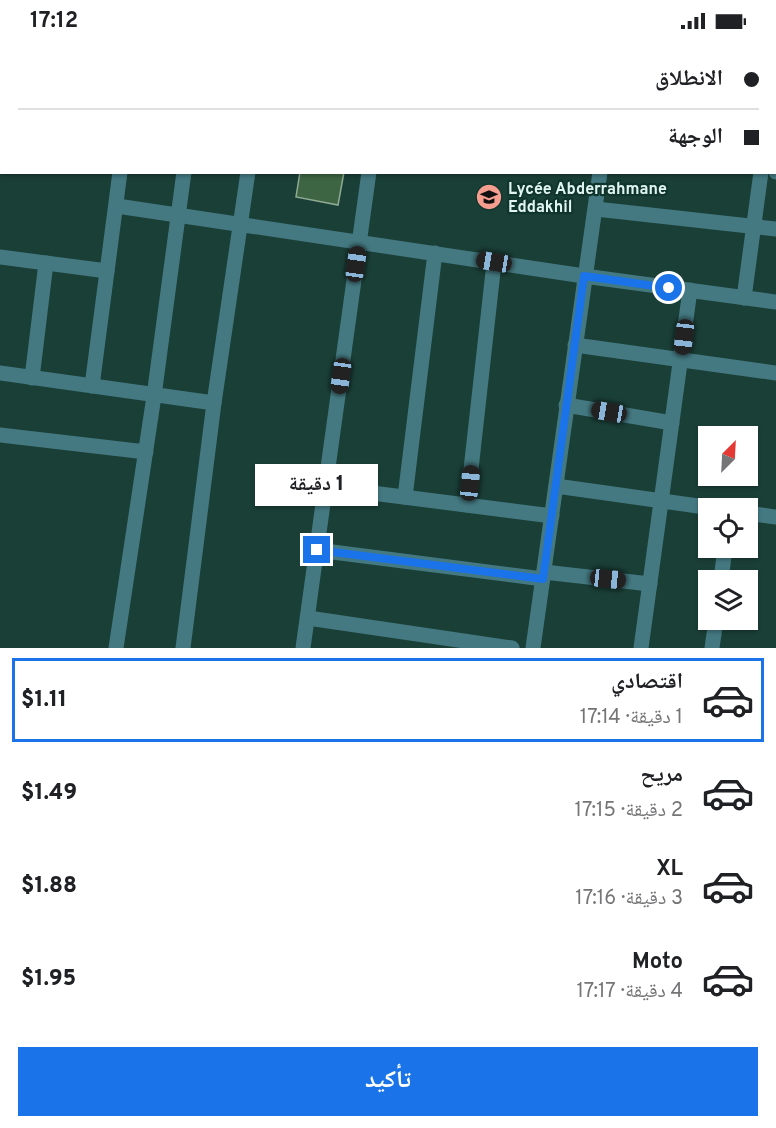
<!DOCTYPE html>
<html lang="ar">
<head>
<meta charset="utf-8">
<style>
	:root { --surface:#fff; --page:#f2f2f2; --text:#202124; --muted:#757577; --line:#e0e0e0; --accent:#1a73e8 }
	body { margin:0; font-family:Overpass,"Noto Naskh Arabic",sans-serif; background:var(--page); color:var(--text); direction:rtl; height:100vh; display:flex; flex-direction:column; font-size:22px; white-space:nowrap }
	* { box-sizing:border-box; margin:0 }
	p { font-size:20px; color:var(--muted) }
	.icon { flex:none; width:33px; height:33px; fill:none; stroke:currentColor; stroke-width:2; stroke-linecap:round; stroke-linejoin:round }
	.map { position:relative; height:606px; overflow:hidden; direction:ltr }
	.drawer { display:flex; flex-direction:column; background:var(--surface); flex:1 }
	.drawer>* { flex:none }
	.top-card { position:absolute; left:0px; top:0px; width:777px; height:132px; box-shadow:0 2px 4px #0004; direction:rtl; display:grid; align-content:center; height:132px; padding:0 18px; background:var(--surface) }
	.needle { width:39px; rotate:24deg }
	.buttons { position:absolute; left:698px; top:384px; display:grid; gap:12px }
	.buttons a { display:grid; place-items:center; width:60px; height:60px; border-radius:0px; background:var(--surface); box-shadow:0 2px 4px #0004; font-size:30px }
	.end { position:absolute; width:27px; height:27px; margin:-14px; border:8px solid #1a73e8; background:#fff; box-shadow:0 0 0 3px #fff }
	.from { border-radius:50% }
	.bubble { position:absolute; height:42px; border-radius:0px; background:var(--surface); box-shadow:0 2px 4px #0004; font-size:20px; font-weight:800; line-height:42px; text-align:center; direction:rtl }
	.car { position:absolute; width:18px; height:36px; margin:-18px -9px; border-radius:8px; box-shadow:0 0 4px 2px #0007; background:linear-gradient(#222 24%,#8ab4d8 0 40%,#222 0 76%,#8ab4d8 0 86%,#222 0) }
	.top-card b { display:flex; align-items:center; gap:21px; height:57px; font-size:22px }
	.top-card b+b { border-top:2px solid var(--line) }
	.top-card i { width:15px; height:15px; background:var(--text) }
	ul { padding:10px 0 0; list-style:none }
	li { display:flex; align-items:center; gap:18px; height:84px; margin:0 12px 9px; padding:0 6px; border:3px solid transparent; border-radius:0px }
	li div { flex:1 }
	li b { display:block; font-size:22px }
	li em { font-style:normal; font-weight:800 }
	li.selected { border-color:var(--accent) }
	li>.icon { width:54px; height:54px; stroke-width:1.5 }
	.primary-button { display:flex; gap:12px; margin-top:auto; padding:12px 18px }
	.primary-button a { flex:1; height:69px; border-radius:0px; background:var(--accent); color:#fff; font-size:24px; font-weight:800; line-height:69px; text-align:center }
	.status { display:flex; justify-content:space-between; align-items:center; height:42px; padding:0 30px; background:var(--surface); direction:ltr }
	.status svg { height:16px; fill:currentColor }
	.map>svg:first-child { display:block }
</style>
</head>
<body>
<div class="status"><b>17:12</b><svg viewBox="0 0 49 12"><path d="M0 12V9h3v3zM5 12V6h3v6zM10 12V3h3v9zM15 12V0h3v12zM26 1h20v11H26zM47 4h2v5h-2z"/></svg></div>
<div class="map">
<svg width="776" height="606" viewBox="0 0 776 606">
	<rect width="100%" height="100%" fill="#1a3f37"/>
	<polygon fill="#3d6443" stroke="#8faa92" stroke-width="1.5" points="300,130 344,130 338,163 296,155"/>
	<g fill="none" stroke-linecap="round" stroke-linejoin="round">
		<g stroke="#447981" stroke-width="15">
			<polyline points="290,0 300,2"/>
			<polyline points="17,2 17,0"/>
			<polyline points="75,2 75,0"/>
			<polyline points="136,2 137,0"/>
			<polyline points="199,2 199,0"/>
			<polyline points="266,2 266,0"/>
			<polyline points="387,2 388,0"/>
			<polyline points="620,2 620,0"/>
			<polyline points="776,44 776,40"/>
			<polyline points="0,101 2,101"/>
			<polyline points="776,129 776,130"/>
			<polyline points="117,164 584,234 776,260"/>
			<polyline points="596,167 776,187"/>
			<polyline points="0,215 107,229"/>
			<polyline points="744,256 761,130"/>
			<polyline points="575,303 776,331"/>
			<polyline points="0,331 214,361"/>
			<polyline points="32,336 46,221"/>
			<polyline points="92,344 120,130"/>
			<polyline points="566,363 672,381"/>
			<polyline points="0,393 146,410"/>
			<polyline points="556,444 712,466"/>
			<polyline points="325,445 552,474"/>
			<polyline points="405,455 435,211"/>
			<polyline points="467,463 494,221"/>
			<polyline points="747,471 776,475"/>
			<polyline points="317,508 543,537"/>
			<polyline points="544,530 650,542"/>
			<polyline points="721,538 725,506"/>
			<polyline points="308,576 512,606"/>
			<polyline points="116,606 154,354 184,130"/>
			<polyline points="183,606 214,361 248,130"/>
			<polyline points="303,606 369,130"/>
			<polyline points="533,606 600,130"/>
			<polyline points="641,606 690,248"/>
			<polyline points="712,606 716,578"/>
		</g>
	</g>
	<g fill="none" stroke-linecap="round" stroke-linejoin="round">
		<polyline stroke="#1a73e8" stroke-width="8" points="317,508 543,537 584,234 669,246"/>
	</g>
	<defs>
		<g id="school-disc" transform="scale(1.35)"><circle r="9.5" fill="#f59d8f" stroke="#0f352d"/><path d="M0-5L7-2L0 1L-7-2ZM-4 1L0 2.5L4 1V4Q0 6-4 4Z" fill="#111"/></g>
	</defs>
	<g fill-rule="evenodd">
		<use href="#school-disc" x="489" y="155"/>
	</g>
	<g text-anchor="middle" stroke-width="4.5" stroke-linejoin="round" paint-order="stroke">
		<g font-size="16" font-weight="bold" fill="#e1f5f0" stroke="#0f352d" text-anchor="start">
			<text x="508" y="152">Lycée Abderrahmane<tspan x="508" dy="18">Eddakhil</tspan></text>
		</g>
	</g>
</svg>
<div class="buttons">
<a><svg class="needle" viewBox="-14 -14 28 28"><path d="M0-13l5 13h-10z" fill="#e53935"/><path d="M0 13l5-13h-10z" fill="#757577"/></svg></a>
<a><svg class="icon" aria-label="locate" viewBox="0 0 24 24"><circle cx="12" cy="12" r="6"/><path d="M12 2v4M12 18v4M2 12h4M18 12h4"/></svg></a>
<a><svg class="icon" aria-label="layers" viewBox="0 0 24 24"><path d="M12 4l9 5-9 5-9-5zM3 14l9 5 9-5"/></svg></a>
</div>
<i class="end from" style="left:669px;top:246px"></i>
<i class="end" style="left:317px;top:508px"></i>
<div class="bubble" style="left:255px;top:422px;width:123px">1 دقيقة</div>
<i class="car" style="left:494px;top:220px;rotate:279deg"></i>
<i class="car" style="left:356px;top:222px;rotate:8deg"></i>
<i class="car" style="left:684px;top:295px;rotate:187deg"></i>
<i class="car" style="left:341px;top:334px;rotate:188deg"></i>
<i class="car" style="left:609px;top:370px;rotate:280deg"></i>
<i class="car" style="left:470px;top:441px;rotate:6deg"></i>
<i class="car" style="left:608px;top:537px;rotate:96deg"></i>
<div class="top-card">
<b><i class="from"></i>الانطلاق</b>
<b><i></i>الوجهة</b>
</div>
</div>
<section class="drawer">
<ul>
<li class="selected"><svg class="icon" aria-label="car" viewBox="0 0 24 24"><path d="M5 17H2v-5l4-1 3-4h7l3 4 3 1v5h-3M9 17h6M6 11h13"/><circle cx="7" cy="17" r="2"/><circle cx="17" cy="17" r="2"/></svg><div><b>اقتصادي</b><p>1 دقيقة · 17:14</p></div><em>$1.11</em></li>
<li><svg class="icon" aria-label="car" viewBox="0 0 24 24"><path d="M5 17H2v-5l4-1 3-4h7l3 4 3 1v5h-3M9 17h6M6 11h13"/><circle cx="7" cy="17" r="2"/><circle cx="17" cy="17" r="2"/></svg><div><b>مريح</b><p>2 دقيقة · 17:15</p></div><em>$1.49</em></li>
<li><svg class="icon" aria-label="car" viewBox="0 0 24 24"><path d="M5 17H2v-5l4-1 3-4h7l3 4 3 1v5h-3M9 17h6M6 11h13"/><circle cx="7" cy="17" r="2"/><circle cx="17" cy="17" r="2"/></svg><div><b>XL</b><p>3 دقيقة · 17:16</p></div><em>$1.88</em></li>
<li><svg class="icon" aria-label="car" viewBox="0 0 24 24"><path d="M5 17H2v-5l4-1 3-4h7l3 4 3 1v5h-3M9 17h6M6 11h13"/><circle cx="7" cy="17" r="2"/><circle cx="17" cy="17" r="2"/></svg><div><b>Moto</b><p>4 دقيقة · 17:17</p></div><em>$1.95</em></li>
</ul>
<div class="primary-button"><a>تأكيد</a></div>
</section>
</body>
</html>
